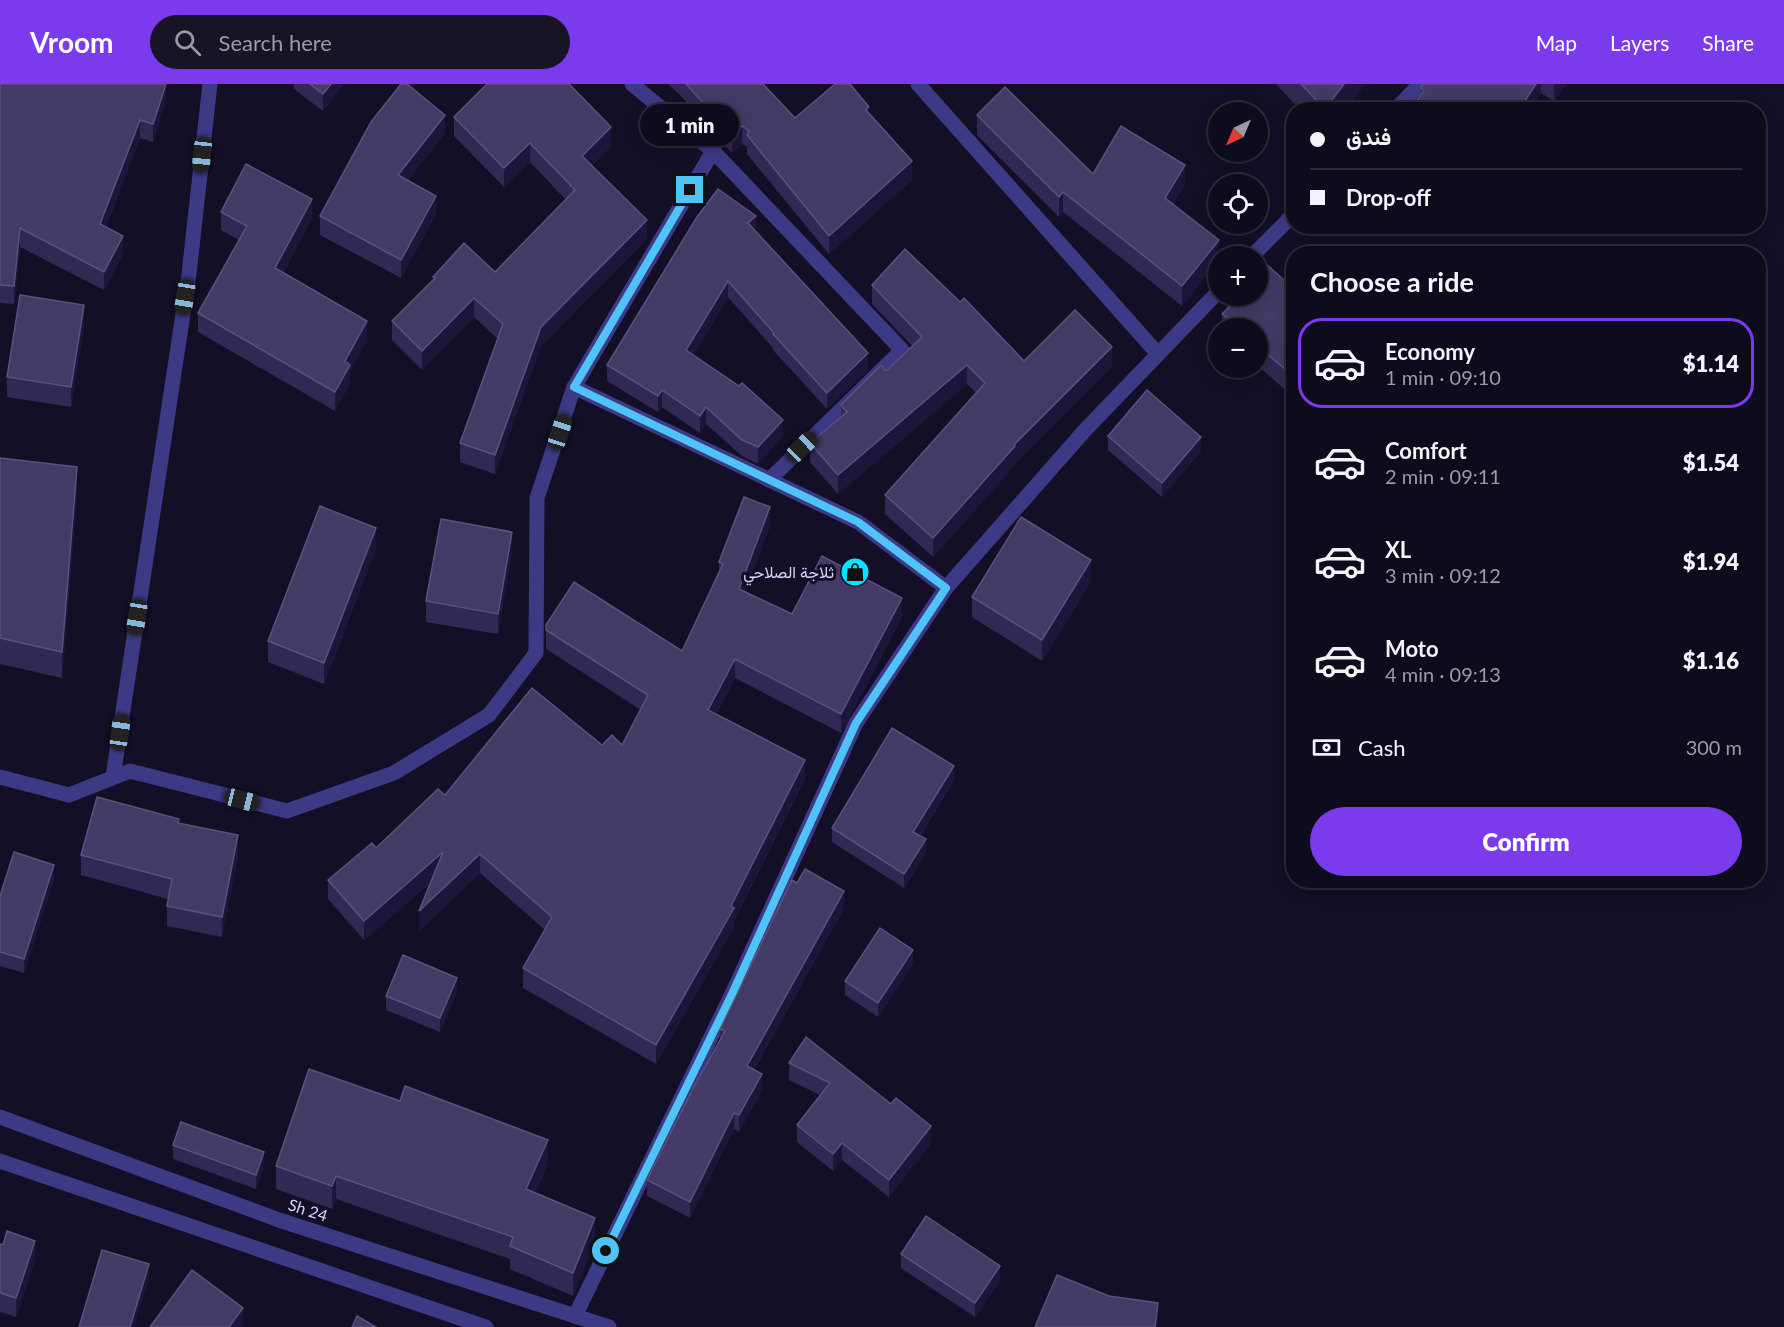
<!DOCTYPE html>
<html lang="en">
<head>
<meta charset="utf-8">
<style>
	:root { --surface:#0e0b1c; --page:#171425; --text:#f1f3f6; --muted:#9b9ba3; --line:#2e2b3b; --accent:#7c3aed }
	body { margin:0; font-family:Lato,Vazirmatn,sans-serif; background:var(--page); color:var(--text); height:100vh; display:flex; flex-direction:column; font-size:22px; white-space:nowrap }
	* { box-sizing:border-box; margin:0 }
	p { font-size:20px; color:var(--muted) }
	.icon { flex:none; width:33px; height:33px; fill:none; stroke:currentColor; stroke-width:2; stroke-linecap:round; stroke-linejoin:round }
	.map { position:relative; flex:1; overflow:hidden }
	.details { position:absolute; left:1286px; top:162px; width:480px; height:642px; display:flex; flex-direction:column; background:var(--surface); border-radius:24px; box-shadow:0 3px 15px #0003,0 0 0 2px var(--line) }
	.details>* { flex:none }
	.top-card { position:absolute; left:1286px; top:18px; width:480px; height:132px; border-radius:24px; box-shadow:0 3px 15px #0003,0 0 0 2px var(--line); display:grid; align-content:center; height:132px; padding:0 24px; background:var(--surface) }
	.needle { width:39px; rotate:224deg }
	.buttons { position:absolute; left:1208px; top:18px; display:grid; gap:12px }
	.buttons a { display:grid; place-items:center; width:60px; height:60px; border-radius:50%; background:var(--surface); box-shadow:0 3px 15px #0003,0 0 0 2px var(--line); font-size:30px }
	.end { position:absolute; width:27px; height:27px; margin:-14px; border:8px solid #4fc3f7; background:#111; box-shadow:0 0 0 3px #111 }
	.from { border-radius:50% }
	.bubble { position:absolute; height:42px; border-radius:21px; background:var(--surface); box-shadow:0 3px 15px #0003,0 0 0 2px var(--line); font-size:20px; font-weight:800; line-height:42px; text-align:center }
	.car { position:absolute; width:18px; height:36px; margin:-18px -9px; border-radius:8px; box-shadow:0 0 4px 2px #0007; background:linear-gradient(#222 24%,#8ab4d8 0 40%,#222 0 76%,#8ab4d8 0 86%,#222 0) }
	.top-card b { display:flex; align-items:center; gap:21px; height:57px; font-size:22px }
	.top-card b+b { border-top:2px solid var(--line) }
	.top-card i { width:15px; height:15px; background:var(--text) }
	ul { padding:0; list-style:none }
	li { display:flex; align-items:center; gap:18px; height:90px; margin:0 12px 9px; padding:0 12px; border:3px solid transparent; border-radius:24px }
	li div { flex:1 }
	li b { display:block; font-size:22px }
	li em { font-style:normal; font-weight:800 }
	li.active { border-color:var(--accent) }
	li>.icon { width:54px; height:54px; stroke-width:1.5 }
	h2 { padding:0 24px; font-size:27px; line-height:72px }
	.pay { display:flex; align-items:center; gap:15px; height:66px; padding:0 24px; font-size:22px }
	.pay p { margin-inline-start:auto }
	.primary-button { display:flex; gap:12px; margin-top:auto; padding:12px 24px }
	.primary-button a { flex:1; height:69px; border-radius:36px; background:var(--accent); color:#fff; font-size:24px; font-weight:800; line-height:69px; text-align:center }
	header { display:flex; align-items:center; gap:36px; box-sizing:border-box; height:84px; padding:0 30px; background:var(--accent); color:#fff }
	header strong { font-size:28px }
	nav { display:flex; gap:33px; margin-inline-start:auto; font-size:21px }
	.search { width:420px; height:54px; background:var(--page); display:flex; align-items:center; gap:15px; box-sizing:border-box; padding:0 21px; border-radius:33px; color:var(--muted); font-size:22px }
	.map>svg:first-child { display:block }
</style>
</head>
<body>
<header>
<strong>Vroom</strong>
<div class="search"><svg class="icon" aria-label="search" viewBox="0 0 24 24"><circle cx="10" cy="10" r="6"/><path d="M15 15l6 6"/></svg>Search here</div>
<nav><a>Map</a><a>Layers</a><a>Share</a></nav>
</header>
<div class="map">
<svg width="1784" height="1243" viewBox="0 0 1784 1243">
	<rect width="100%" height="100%" fill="#130f26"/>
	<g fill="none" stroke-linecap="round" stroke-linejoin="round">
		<g stroke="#3d3a85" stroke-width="15">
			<polyline points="918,0 1158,270"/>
			<polyline points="1395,26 1420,0"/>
			<polyline points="713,67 902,266 769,396"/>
			<polyline points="1252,172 1293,131"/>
			<polyline points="574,303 713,67 632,0"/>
			<polyline points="0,693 69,711 130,687 287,727 394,689 489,631 536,569 537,414 574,303 858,438 946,504"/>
			<polyline points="113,693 189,190 210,0"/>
			<polyline points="0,1033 279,1136 609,1243"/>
			<polyline points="0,1077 486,1243"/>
			<polyline points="575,1232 732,910 856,639 946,504 1086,345 1218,208"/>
		</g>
	</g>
	<g fill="#312854">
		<polygon points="0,0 166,0 166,16 153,58 140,54 106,143 123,170 104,206 20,163 14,220 0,219"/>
		<polygon points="294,0 343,0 323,27 294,5"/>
		<polygon points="401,0 416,0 412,4 445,49 408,96 436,130 401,194 320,151 320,132"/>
		<polygon points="668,0 764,0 764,1 795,34 869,30 912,96 829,170 747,70 747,63 742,60 732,69 681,12"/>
		<polygon points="1276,0 1365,0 1345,26 1300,26"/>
		<polygon points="1423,0 1566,0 1554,17 1541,9 1530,26 1409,26 1421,11 1421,4"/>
		<polygon points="977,31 1093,90 1185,100 1173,120 1219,172 1218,176 1182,222 1063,128 1059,133 977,51"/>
		<polygon points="454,33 611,62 591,82 647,155 541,262 495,390 460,378 460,359 498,255 474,233 422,286 392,256 392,237 433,196 433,193 495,188 566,116 530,78 504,103 454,52"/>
		<polygon points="221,128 312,134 283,189 367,256 350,287 350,300 335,327 198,248 198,229 239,156 221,146"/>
		<polygon points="756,147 868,286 827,325 773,266 773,264 728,213 693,271 783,352 758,380 742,372 706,340 700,349 662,323 658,328 607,297 607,281"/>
		<polygon points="872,201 1024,277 1112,282 1015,379 1015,381 933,473 885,430 885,411 976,309 967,300 838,410 810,378 810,359 841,333 841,321 886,287 912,262 872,220"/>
		<polygon points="1293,204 1293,313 1257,281 1257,244 1222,244 1222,230"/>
		<polygon points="84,242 71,323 7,313 7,293"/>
		<polygon points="1108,352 1201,367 1162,413 1108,366"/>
		<polygon points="0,374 77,410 62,594 0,580"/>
		<polygon points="770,442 745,508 792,530 902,533 841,649 735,594 716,630 805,695 734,837 734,843 656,980 523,904 523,884 545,846 480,789 419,847 431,798 364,856 328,815 328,796 376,764 445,711 602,661 622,661 641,626 546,565 546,541 682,567 719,489 719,478"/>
		<polygon points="376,464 324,600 268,578 268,557"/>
		<polygon points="512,468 498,550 426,538 426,517"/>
		<polygon points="1091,497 1042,577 972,533 972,513"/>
		<polygon points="954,696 920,752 926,769 904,804 832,758 832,744"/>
		<polygon points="179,739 238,771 222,853 167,842 167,822 168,815 81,791 81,771"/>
		<polygon points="54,795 24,889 0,882 0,812"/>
		<polygon points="844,824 754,986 762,1007 739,1048 734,1045 690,1134 647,1112 647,1096 720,956 720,945"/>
		<polygon points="913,880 878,933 845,911 845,897"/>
		<polygon points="457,908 440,948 386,926 386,912"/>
		<polygon points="806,953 931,1059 889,1113 842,1076 833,1087 797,1058 797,1041 820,1011 789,996 789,979"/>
		<polygon points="173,1061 264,1082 256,1105 173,1075"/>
		<polygon points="548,1079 535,1109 595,1157 573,1212 510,1185 510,1175 336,1115 332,1125 276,1105 276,1082"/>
		<polygon points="0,1160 35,1176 16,1233 0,1228"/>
		<polygon points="901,1170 1000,1196 975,1233 901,1184"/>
	</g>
	<g fill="#1d163a">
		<polygon points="166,0 166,16 153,58 153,40"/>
		<polygon points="331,0 343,0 323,27 323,10"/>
		<polygon points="409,0 416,0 409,7"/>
		<polygon points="1344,0 1365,0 1345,26 1325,26"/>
		<polygon points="1536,0 1541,0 1541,9 1530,26 1519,26"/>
		<polygon points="1554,0 1566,0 1554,17"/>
		<polygon points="445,31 445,49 398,109 398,91"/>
		<polygon points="140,36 140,54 100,158 100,140"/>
		<polygon points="742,42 742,60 732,69 732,51"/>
		<polygon points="611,43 611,62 582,91 582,72"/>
		<polygon points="530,59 530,78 504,103 504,84"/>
		<polygon points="912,77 912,96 829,170 829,152"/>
		<polygon points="1185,81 1185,100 1165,133 1165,114"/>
		<polygon points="1063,108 1063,128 1059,133 1059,113"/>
		<polygon points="436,112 436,130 401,194 401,176"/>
		<polygon points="312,115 312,134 275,203 275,184"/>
		<polygon points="756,132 756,149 748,139"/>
		<polygon points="647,136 647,155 541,262 495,390 495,371 541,243"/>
		<polygon points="20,144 20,163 14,220 14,202"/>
		<polygon points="123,152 123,170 104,206 104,188"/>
		<polygon points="1219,156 1218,176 1182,222 1182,202"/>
		<polygon points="728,197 728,213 686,282 686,266"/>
		<polygon points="474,214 474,233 422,286 422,267"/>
		<polygon points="84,221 84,242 71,323 71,303"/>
		<polygon points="367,237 367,256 350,287 350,300 335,327 335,308 345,277"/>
		<polygon points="1112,263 1112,282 1015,379 1015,381 933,473 933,454 1014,361"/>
		<polygon points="868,269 868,286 827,325 827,309"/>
		<polygon points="967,281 967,300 838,410 838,391"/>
		<polygon points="662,306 662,323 658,328 658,312"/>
		<polygon points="706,323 706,340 700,349 700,332"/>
		<polygon points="783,336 783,352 758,380 758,363"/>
		<polygon points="1201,353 1201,367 1162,413 1162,399"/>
		<polygon points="77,383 77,410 62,594 62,568"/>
		<polygon points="770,423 770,442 739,525 739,505"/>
		<polygon points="376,444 376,464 324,600 324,579"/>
		<polygon points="512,448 512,468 498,550 498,530"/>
		<polygon points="1091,476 1091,497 1042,577 1042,556"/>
		<polygon points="902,514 902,533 841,649 841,630"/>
		<polygon points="735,575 735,594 708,645 708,626"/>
		<polygon points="805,676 805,695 734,837 734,843 656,980 656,961 731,822"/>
		<polygon points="954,682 954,696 913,762 913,748"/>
		<polygon points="238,751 238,771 222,853 222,833"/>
		<polygon points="926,755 926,769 904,804 904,790"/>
		<polygon points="443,768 443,787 364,856 364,837"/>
		<polygon points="480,770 480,789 419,847 419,827"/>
		<polygon points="54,781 54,795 24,889 24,875"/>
		<polygon points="844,807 844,824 747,998 747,982"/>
		<polygon points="913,866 913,880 878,933 878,919"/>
		<polygon points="457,894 457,908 440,948 440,934"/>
		<polygon points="762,990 762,1007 739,1048 739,1031"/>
		<polygon points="734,1029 734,1045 690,1134 690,1118"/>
		<polygon points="931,1042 931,1059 889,1113 889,1096"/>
		<polygon points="548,1056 548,1079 526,1128 526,1105"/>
		<polygon points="842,1059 842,1076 833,1087 833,1070"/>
		<polygon points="264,1068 264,1082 256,1105 256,1091"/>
		<polygon points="336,1092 336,1115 332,1125 332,1102"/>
		<polygon points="595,1134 595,1157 573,1212 573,1189"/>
		<polygon points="35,1157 35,1176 16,1233 16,1214"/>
		<polygon points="149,1180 149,1194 134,1243 130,1243"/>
		<polygon points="1000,1182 1000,1196 975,1233 975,1219"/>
		<polygon points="1158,1219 1158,1233 1157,1243 1155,1243"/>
		<polygon points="243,1224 243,1243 229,1243"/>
	</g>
	<g fill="#433a66" stroke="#5a527e" stroke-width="1.5">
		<polygon points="0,0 166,0 153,40 140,36 100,140 123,152 104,188 20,144 14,202 0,201"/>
		<polygon points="310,0 331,0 323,10"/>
		<polygon points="401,0 407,0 445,31 398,91 436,112 401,176 320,132 371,38"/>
		<polygon points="487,0 569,0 611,43 582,72 647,136 541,243 495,371 460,359 503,240 474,214 422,267 392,237 435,194 433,193 464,159 495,188 575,106 530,59 504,84 454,33"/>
		<polygon points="686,0 763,0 795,34 835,0 850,0 869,23 866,26 912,77 829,152 747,51 749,47 742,42 732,51"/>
		<polygon points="1301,0 1344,0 1325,25"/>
		<polygon points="1423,0 1536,0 1519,26 1409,26 1424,7 1421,4"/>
		<polygon points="1005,3 1093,90 1121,42 1185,81 1165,114 1219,156 1182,202 1063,108 1059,113 977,31"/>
		<polygon points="246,80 312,115 275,184 367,237 345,277 350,281 335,308 198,229 247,142 221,128"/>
		<polygon points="718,105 756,132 748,139 868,269 827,309 773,250 774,249 728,197 686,266 739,302 742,299 783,336 758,363 742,356 706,323 700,332 662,306 658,312 607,281 697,133"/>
		<polygon points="905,165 960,218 964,214 1024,277 1075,226 1112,263 1014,361 1015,362 933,454 885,411 985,299 967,281 838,391 810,359 847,328 841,321 881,281 886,287 922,253 872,201"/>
		<polygon points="1266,180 1293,204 1293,292 1257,261 1257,244 1239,244 1222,230 1239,212 1257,212 1257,191"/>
		<polygon points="20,211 84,221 71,303 7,293"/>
		<polygon points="1147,306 1201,353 1162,399 1108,352"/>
		<polygon points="0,374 77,383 62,568 0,554"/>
		<polygon points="744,413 770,423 739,505 792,530 822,472 902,514 841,630 735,575 708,626 805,676 731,822 734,824 656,961 523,884 552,833 480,770 419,827 443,768 364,837 328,796 372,759 376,764 438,705 445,711 532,604 602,661 612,651 622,661 648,611 546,546 546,541 574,498 682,567 723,480 719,478"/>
		<polygon points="320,422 376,444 324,579 268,557"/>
		<polygon points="1021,433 1091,476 1042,556 972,513"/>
		<polygon points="441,435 512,448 498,530 426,517"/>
		<polygon points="892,644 954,682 913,748 926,755 904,790 832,744"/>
		<polygon points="97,713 179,735 178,739 238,751 222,833 167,822 172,795 81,771"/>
		<polygon points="14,768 54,781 24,875 0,868 0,812"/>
		<polygon points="805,785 844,807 747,982 762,990 739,1031 734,1029 690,1118 647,1096 695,1001 725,947 720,945 792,796 797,799"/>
		<polygon points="880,844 913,866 878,919 845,897"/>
		<polygon points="403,871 457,894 440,934 386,912"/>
		<polygon points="806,953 891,1020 896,1014 931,1042 889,1096 842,1059 833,1070 797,1041 830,999 789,979"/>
		<polygon points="309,985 400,1017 405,1002 548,1056 526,1105 595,1134 573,1189 510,1162 513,1153 336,1092 332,1102 276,1082"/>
		<polygon points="181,1038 264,1068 256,1091 173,1061"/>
		<polygon points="926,1132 1000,1182 975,1219 901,1170"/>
		<polygon points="7,1147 35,1157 16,1214 0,1209 0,1160 3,1161"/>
		<polygon points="102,1166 149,1180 130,1243 79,1243"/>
		<polygon points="192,1186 243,1224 229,1243 150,1243"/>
		<polygon points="1057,1191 1109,1212 1158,1219 1155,1243 1035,1243"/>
		<polygon points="357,1232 376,1243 352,1243"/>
	</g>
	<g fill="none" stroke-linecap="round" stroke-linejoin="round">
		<polyline stroke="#4fc3f7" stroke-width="8" points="606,1167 732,910 856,639 946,504 858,438 574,303 690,106"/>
	</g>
	<defs>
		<g id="shop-disc" transform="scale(1.5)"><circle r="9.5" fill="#00e5ff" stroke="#130f26"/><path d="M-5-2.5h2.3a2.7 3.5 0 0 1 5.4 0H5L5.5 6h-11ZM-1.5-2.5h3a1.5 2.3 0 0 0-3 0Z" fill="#111"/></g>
	</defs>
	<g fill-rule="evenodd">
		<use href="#shop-disc" x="855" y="488"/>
	</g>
	<g text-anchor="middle" stroke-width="6" stroke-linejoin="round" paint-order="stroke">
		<g font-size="16" fill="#d9d4ff" stroke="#130f26" text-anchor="end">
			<text x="834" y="494">ثلاجة الصلاحي</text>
		</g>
		<g font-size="16" fill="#d9d4ff" stroke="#130f26">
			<text transform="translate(308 1126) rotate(18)" y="6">Sh 24</text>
		</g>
	</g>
</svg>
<div class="buttons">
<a><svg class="needle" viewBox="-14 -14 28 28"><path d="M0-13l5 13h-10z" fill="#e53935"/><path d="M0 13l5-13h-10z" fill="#9b9ba3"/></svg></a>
<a><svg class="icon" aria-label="locate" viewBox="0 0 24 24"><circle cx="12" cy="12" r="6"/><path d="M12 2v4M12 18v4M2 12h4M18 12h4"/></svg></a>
<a>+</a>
<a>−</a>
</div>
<i class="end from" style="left:606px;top:1167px"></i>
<i class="end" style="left:690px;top:106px"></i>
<div class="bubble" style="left:640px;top:20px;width:99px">1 min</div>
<i class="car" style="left:202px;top:71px;rotate:186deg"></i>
<i class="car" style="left:185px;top:213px;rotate:189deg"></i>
<i class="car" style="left:560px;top:348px;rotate:18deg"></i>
<i class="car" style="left:802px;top:363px;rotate:46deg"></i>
<i class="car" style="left:137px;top:533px;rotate:189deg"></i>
<i class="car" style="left:120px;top:648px;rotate:8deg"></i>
<i class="car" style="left:242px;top:716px;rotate:104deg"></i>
<div class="top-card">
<b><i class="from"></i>فندق</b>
<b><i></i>Drop-off</b>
</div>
<section class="details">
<h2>Choose a ride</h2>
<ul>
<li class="active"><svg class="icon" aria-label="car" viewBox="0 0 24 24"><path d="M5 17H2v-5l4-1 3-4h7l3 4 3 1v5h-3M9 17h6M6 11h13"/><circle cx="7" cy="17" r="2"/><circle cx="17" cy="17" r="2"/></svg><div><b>Economy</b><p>1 min · 09:10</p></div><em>$1.14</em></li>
<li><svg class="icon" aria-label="car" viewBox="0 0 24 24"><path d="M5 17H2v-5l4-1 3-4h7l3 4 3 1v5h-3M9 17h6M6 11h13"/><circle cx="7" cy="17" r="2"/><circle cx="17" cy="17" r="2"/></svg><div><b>Comfort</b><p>2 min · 09:11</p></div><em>$1.54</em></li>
<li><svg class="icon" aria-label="car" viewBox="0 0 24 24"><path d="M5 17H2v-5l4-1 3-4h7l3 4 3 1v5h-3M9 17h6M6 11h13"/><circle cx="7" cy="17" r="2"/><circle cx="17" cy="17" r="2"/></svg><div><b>XL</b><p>3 min · 09:12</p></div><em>$1.94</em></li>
<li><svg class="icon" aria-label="car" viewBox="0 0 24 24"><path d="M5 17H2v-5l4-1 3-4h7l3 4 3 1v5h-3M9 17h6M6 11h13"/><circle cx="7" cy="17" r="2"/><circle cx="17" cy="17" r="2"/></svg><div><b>Moto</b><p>4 min · 09:13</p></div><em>$1.16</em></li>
</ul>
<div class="pay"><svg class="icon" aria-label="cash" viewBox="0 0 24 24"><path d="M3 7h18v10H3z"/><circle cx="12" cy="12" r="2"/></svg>Cash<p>300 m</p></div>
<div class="primary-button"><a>Confirm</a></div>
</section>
</div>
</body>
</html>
